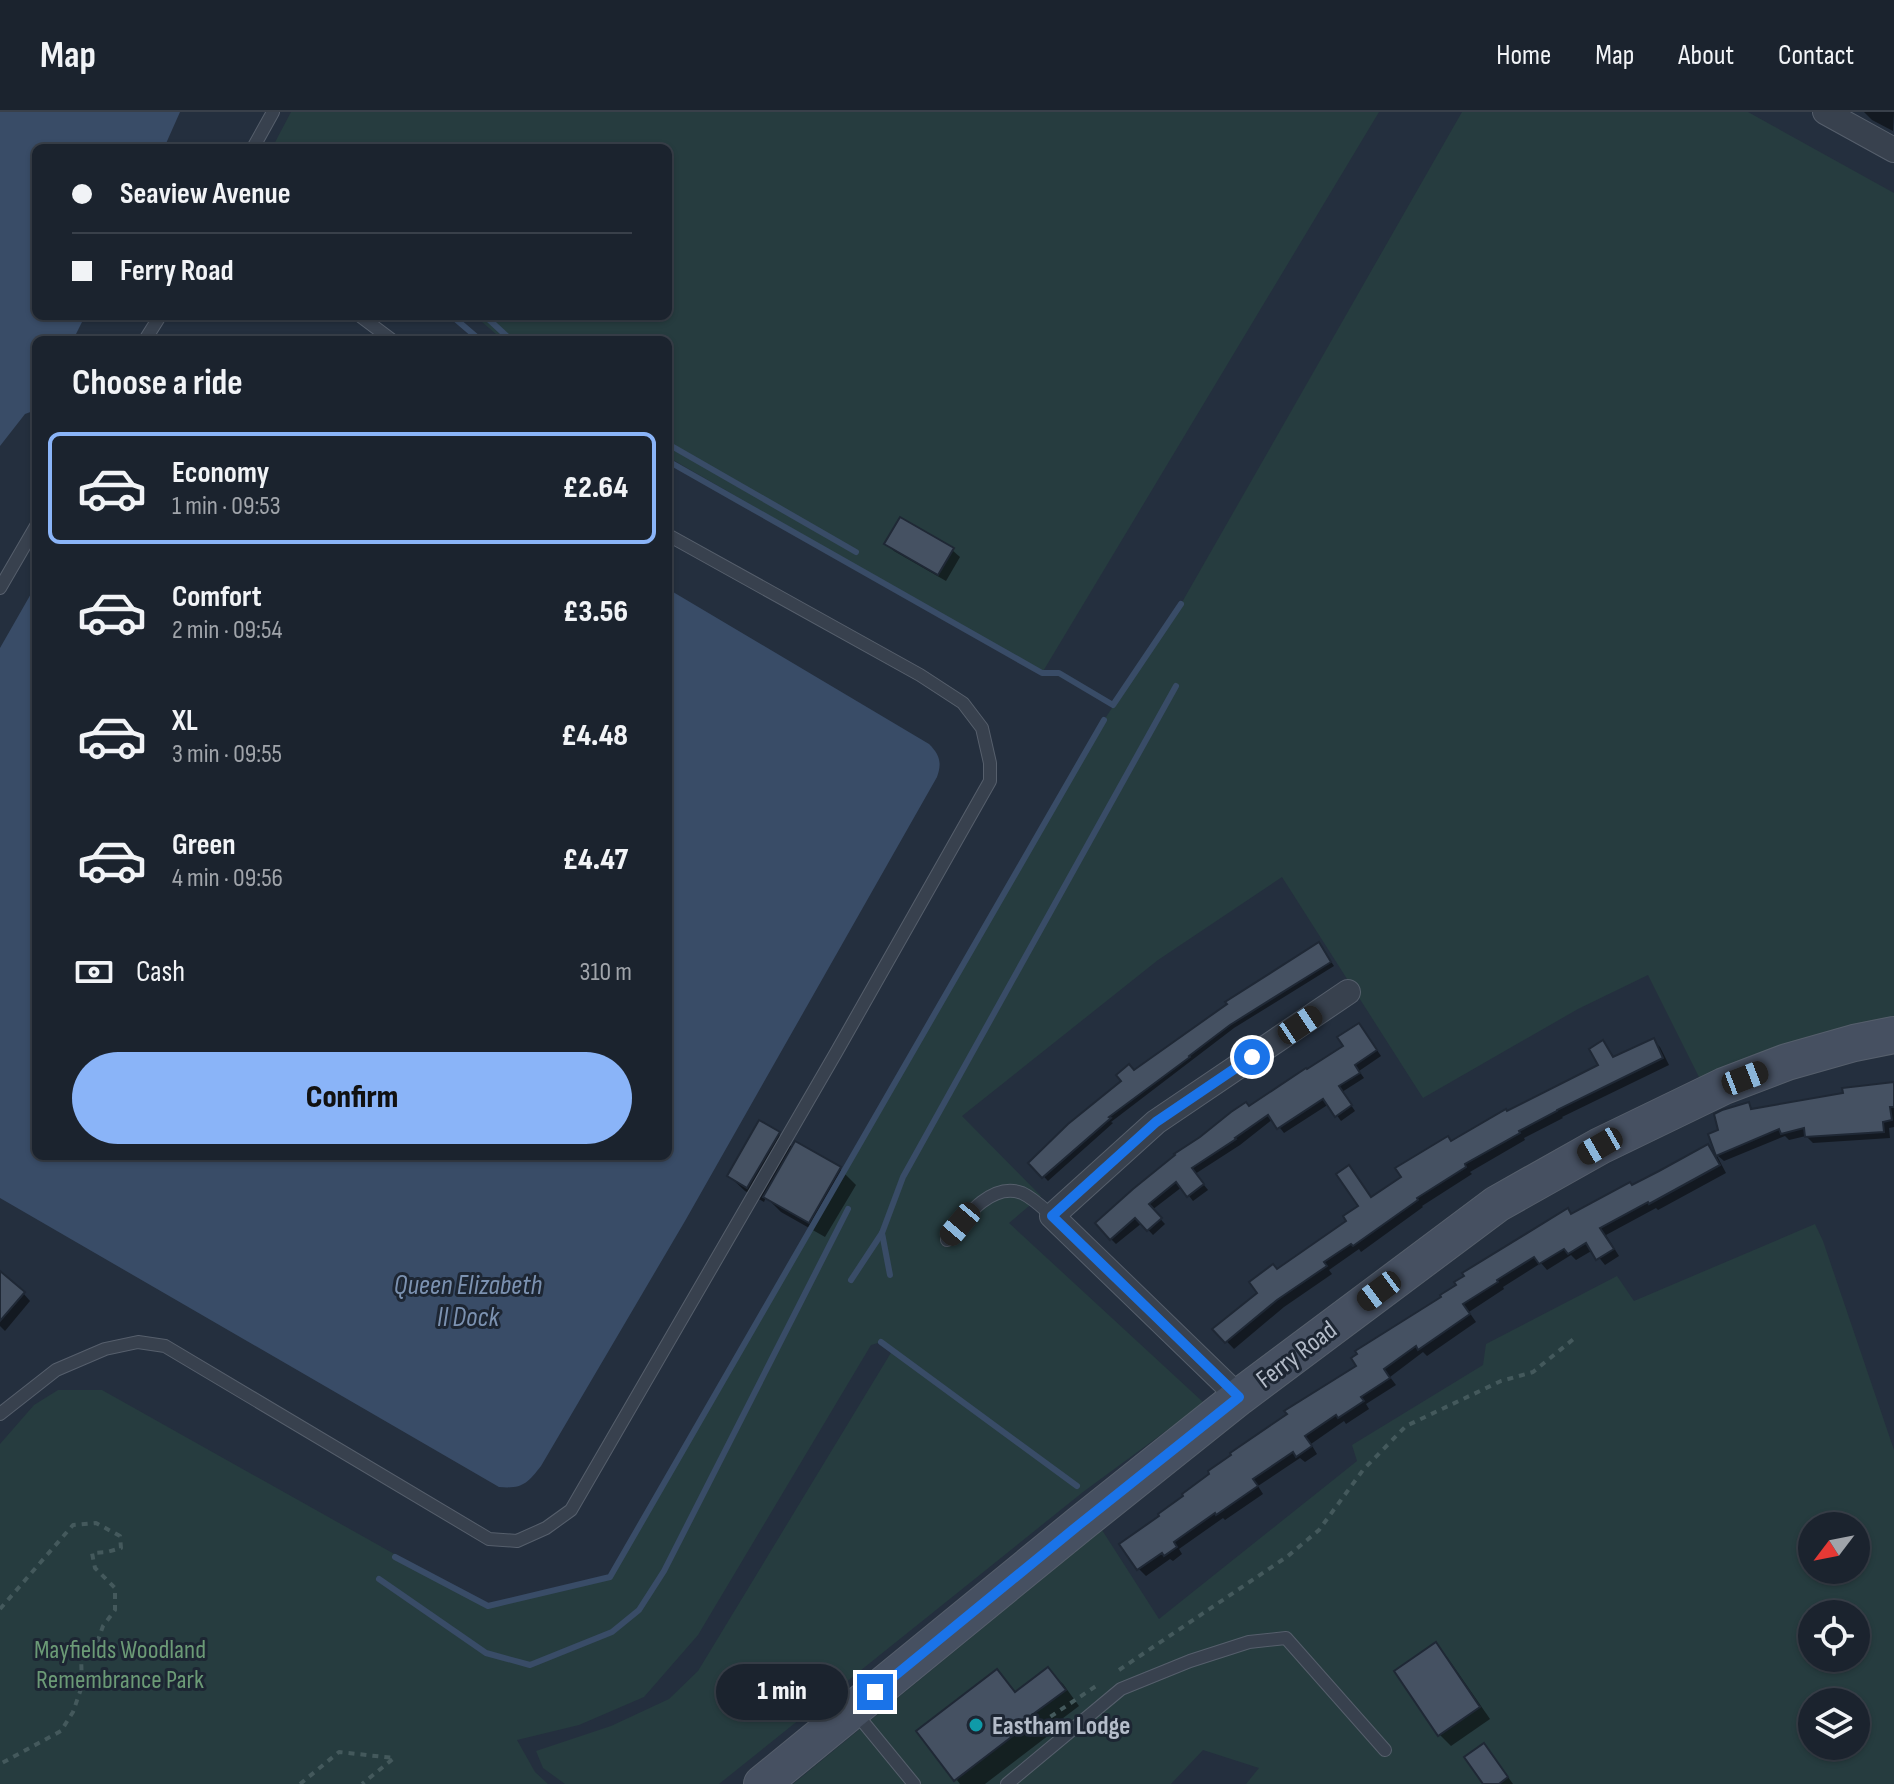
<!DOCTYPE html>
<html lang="en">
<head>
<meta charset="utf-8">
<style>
	:root { --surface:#1b232e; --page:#242b36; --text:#f1f3f6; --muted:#a0a4aa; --line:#39404a; --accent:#8ab4f8 }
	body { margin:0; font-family:"Sofia Sans Condensed",sans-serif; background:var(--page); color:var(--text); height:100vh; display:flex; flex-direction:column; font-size:30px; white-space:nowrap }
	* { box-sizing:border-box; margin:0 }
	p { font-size:26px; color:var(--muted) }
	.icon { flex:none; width:44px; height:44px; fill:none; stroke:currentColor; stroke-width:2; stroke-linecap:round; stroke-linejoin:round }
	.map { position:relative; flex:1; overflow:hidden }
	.details { position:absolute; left:32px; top:224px; width:640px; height:824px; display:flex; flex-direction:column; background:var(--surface); border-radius:12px; box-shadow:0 2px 6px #0004,0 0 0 2px var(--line) }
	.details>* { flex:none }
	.guide { position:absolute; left:32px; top:32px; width:640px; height:176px; border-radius:12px; box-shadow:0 2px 6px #0004,0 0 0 2px var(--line); display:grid; align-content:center; height:176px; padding:0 40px; background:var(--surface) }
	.needle { width:52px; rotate:238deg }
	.tools { position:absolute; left:1798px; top:1400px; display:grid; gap:16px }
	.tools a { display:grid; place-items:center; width:72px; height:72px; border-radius:50%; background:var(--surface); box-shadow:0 2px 6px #0004,0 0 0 2px var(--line); font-size:40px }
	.end { position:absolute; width:36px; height:36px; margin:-18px; border:10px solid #1a73e8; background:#fff; box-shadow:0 0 0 4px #fff }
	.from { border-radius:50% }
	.bubble { position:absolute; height:56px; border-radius:28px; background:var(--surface); box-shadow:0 2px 6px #0004,0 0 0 2px var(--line); font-size:26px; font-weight:800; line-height:56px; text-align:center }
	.car { position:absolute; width:24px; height:48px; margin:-24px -12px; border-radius:10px; box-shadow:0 0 6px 2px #0007; background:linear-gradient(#222 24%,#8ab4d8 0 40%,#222 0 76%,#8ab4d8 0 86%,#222 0) }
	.guide b { display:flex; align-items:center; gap:28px; height:76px; font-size:30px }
	.guide b+b { border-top:2px solid var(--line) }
	.guide i { width:20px; height:20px; background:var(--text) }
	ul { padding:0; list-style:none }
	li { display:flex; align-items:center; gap:24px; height:112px; margin:0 16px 12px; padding:0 24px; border:4px solid transparent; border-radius:12px }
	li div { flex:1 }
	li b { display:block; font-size:30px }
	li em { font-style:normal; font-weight:800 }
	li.on { border-color:var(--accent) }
	li>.icon { width:72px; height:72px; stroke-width:1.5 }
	h2 { padding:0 40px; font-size:36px; line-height:96px }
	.pay { display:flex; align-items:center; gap:20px; height:88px; padding:0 40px; font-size:30px }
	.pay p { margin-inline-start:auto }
	.button { display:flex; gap:16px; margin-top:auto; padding:16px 40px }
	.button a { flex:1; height:92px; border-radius:48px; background:var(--accent); color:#111; font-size:32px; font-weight:800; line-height:92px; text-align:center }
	header { display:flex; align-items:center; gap:48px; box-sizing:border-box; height:112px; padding:0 40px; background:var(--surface); border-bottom:2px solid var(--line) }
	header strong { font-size:38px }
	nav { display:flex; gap:44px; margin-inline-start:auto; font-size:28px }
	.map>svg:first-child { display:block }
</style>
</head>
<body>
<header>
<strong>Map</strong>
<nav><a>Home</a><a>Map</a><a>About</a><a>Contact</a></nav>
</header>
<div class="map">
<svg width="1894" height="1672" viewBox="0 0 1894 1672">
	<rect width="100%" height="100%" fill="#242f3e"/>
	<g fill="#263c3f" fill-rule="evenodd">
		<polygon points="291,0 1379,0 1042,561 668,345 668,228 503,228 475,204 668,204 668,36 272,36"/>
		<polygon points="1462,0 1748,0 1894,81 1894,907 1700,967 1648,863 1578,897 1423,986 1282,765 1158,848 962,1004 1041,1084 1009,1111 1204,1291 1083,1380 719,1672 565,1672 543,1656 536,1639 611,1614 669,1587 698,1559 892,1239 881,1230 871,1233 698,1523 644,1585 579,1613 517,1628 535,1660 548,1672 0,1672 0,1332 34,1293 58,1278 102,1278 487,1494 610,1465 1104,608 1181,492"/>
		<path d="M1815,1112L1823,1129L1894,1338V1672H1246L1259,1656L1203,1638L1171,1672H793L1102,1418L1159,1507L1357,1349L1352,1333L1483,1253L1486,1232L1617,1164L1634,1189ZM1812,1414H1856V1458H1812ZM1812,1502H1856V1546H1812ZM1812,1590H1856V1634H1812Z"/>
	</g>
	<g fill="#394c67">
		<polygon points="0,0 180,0 164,36 36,36 36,204 85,204 73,228 36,228 36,298 25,302 0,334"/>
		<path d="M36,473V1044H668V477L929,632C940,643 942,651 937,665L685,1109L541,1354C527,1372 522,1377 499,1375L0,1086V536Z"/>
	</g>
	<g fill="#0007">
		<polygon points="1864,0 1894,0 1893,19 1872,8"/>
		<polygon points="887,432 952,438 960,445 946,469 894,439"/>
		<polygon points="1322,836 1334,854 1234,916 1111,1010 1113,1011 1048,1069 1031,1051 1134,960"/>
		<polygon points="1364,919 1381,944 1359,959 1364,966 1342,980 1355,999 1341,1009 1329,992 1284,1021 1273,1007 1240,1033 1195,1062 1208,1078 1193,1089 1182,1075 1152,1098 1165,1112 1153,1123 1142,1111 1116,1132 1111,1127 1249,996 1346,935"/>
		<polygon points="1653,928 1660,935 1669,953 1562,1005 1563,1006 1524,1026 1525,1028 1470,1060 1472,1062 1422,1094 1423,1095 1361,1140 1359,1137 1329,1158 1332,1162 1284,1195 1234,1237 1215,1217 1260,1181 1277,1159 1348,1109 1372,1087 1452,1031 1601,953 1603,930 1615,946"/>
		<polygon points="1894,972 1894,1015 1889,1016 1890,1026 1813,1031 1806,1024 1789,1028 1785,1024 1724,1049 1717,1043 1721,1020 1748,993 1754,998"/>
		<polygon points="778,1022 793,1036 840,1057 856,1073 825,1125 781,1100 766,1085 764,1090 745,1079 729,1064"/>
		<polygon points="1708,1034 1716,1042 1726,1061 1658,1098 1656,1096 1606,1123 1619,1144 1605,1153 1593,1138 1576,1148 1571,1143 1547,1158 1541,1151 1503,1175 1504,1177 1469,1200 1476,1210 1427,1244 1423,1240 1390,1265 1396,1273 1366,1292 1369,1297 1346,1312 1344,1309 1311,1332 1317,1342 1305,1350 1300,1346 1258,1374 1263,1382 1225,1408 1223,1406 1179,1437 1182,1442 1173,1449 1170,1447 1146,1464 1139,1457 1121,1432 1359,1255 1444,1185 1567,1098 1572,1103 1632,1075"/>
		<polygon points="0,1173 23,1181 30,1189 5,1219 0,1214"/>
		<polygon points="1436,1533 1447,1545 1490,1607 1451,1634 1440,1623"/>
		<polygon points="1048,1558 1063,1572 1079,1594 1046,1619 1049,1623 985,1672 960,1672 919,1619 997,1559 1017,1581"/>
		<polygon points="1484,1634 1491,1641 1513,1672 1485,1672"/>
	</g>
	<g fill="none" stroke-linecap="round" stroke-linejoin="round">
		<g stroke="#394c67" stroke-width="6">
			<polyline points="452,204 480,228"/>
			<polyline points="485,204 511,228"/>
			<polyline points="668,332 856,440"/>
			<polyline points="668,349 1042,561 1059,561 1113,593 1181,492"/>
			<polyline points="882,1121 890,1163"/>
			<polyline points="851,1168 882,1121 903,1065 1176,574"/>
			<polyline points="881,1230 1077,1374"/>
			<polyline points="395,1445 488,1494 610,1465 1104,608"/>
			<polyline points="379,1467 486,1541 530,1553 612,1520 639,1498 664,1459 848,1097"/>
		</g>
	</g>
	<g fill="#455162" stroke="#1f2835" stroke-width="2">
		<polygon points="900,405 954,436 938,463 884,432"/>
		<polygon points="1319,830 1331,850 1230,913 1189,944 1190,945 1109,1005 1111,1006 1042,1066 1028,1051 1068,1012 1121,969 1116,963 1129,952 1134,958 1227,892 1225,890"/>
		<polygon points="1359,911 1377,938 1355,953 1360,961 1339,974 1352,993 1335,1005 1323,987 1277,1017 1268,1003 1235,1026 1236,1027 1192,1056 1204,1072 1187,1085 1176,1070 1149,1092 1162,1106 1147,1119 1135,1106 1110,1128 1095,1111 1133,1077 1175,1043 1174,1042 1200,1025 1231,1000 1246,990 1249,994 1306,956 1307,957 1343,934 1337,925"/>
		<polygon points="1654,926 1663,946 1557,998 1557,999 1519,1019 1520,1021 1465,1052 1466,1055 1417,1086 1418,1088 1353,1134 1351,1132 1324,1150 1327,1154 1277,1188 1225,1231 1212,1217 1257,1181 1249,1170 1273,1152 1277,1157 1346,1109 1343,1104 1358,1094 1336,1062 1349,1053 1371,1085 1401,1065 1395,1056 1448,1024 1451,1029 1506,997 1507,999 1598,953 1589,937 1603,928 1613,945"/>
		<polygon points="1894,970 1894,995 1890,995 1892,1008 1883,1010 1884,1020 1805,1025 1804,1016 1781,1022 1779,1017 1716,1044 1708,1022 1718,1018 1714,1002 1722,998 1749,990 1751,997 1843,981 1842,976"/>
		<polygon points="759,1008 780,1020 747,1076 727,1064"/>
		<polygon points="795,1029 841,1055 809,1111 763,1085"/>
		<polygon points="1708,1032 1720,1053 1649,1092 1648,1090 1600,1116 1614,1137 1596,1148 1586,1131 1568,1142 1564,1137 1539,1152 1534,1145 1497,1168 1498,1170 1463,1192 1470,1202 1418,1238 1416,1234 1384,1257 1390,1266 1361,1285 1364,1289 1338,1306 1336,1303 1305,1324 1312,1334 1296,1345 1293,1340 1253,1367 1258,1374 1216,1403 1215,1401 1174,1430 1177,1435 1164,1444 1162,1441 1137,1458 1119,1432 1159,1404 1158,1402 1183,1384 1182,1382 1209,1362 1208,1359 1231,1343 1230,1341 1287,1302 1284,1299 1356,1254 1351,1246 1357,1242 1355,1239 1441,1185 1440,1183 1456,1173 1454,1170 1464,1164 1462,1161 1568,1096 1571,1102 1630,1070 1632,1073 1659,1059"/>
		<polygon points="0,1159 25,1180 0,1209"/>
		<polygon points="1436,1530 1480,1595 1438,1624 1394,1559"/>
		<polygon points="1048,1555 1066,1578 1032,1603 1035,1607 954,1669 916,1619 997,1557 1015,1580"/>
		<polygon points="1484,1631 1508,1665 1499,1672 1483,1672 1464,1645"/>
	</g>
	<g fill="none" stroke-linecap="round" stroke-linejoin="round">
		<g stroke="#565f6c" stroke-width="14">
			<g id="lane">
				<polyline points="253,36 273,0"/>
				<polyline points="360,204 392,228"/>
				<polyline points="145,228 160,204"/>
				<polyline points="0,476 36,414"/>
				<path d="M947,1128C964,1107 991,1069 1022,1081C1033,1086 1043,1096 1052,1104"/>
				<polyline points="0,1302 56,1258 105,1237 138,1230 165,1234 489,1427 517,1429 546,1416 571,1398 837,939 990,669 990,651 982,616 963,591 920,563 668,423"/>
				<polyline points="855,1600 914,1672"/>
				<polyline points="1007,1672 1121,1577 1190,1549 1249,1530 1286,1526 1385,1638"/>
			</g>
		</g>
		<g stroke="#565f6c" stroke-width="26">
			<g id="street">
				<polyline points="1825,0 1894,38"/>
				<polyline points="1239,1285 1052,1104 1156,1010 1348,880"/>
			</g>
		</g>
		<g stroke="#565f6c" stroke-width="38">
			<polyline id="secondary" points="762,1672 1080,1412 1239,1285 1497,1092 1600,1034 1724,974 1787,950 1854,931 1894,923"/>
		</g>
		<g stroke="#44595c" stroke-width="4" stroke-dasharray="6 6" stroke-linecap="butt">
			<polyline points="0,1497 73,1413 96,1411 120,1424 121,1436 107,1440 92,1441 95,1456 115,1476 115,1498 103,1514 98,1528 81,1542 82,1574 73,1600 61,1619 0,1652"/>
			<polyline points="1119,1558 1288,1444 1319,1418 1363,1358 1406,1314 1501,1269 1533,1260 1576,1225"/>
			<polyline points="1052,1613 1047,1607 1099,1572"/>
			<polyline points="300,1672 339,1640 394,1646 362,1672"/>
		</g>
		<use href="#lane" stroke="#38414e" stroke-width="12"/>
		<use href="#street" stroke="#38414e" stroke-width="24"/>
		<use href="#secondary" stroke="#465061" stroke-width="36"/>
	</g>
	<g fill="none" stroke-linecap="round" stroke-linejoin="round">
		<polyline stroke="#1a73e8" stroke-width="10" points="875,1580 1080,1412 1239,1285 1052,1104 1156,1010 1252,945"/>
	</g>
	<circle fill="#0f9aa8" stroke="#1d2633" stroke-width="3" cx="976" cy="1613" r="8"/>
	<g text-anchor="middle" stroke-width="6" stroke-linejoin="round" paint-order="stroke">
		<g font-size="26" fill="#b4bcc9" stroke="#1d2633">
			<text transform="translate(1296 1242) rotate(-37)" y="9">Ferry Road</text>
		</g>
		<g font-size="26" fill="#6b9a76" stroke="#1d2633">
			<text x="120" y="1546">Mayfields Woodland<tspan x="120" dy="30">Remembrance Park</tspan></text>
		</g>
		<g font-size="26" font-weight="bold" fill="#b4bcc9" stroke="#1d2633" text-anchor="start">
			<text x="992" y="1622">Eastham Lodge</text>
		</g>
		<g font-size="28" font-style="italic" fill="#7c92b1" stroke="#1d2633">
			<text x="468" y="1182">Queen Elizabeth<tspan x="468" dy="32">II Dock</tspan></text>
		</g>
	</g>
</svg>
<div class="tools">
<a><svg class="needle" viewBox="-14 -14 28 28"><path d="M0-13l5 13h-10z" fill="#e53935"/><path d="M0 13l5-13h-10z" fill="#a0a4aa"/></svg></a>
<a><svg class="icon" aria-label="locate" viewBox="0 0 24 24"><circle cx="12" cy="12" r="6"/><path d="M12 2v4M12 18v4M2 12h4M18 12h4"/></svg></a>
<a><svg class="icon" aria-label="layers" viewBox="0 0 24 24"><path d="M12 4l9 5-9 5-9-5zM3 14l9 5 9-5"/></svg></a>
</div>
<i class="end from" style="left:1252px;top:945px"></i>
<i class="end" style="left:875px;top:1580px"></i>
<div class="bubble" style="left:716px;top:1552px;width:132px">1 min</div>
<i class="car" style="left:1300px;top:913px;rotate:56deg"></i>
<i class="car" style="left:1745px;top:966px;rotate:69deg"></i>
<i class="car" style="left:1600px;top:1034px;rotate:240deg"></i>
<i class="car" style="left:960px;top:1112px;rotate:220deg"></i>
<i class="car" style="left:1379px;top:1179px;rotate:233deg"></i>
<div class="guide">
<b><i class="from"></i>Seaview Avenue</b>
<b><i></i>Ferry Road</b>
</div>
<section class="details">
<h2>Choose a ride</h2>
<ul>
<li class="on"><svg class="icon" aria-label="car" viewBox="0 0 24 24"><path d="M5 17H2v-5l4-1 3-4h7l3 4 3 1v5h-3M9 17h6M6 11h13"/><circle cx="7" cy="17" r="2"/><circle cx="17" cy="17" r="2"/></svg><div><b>Economy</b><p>1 min · 09:53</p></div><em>£2.64</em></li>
<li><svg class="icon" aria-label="car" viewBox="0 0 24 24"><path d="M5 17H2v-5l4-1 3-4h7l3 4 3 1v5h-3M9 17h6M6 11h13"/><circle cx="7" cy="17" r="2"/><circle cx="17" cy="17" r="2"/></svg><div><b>Comfort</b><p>2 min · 09:54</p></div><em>£3.56</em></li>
<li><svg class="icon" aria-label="car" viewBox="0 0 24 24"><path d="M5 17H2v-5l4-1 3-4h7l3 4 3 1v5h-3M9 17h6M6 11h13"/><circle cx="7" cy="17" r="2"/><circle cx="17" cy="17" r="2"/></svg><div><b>XL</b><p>3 min · 09:55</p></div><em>£4.48</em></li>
<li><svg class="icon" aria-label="car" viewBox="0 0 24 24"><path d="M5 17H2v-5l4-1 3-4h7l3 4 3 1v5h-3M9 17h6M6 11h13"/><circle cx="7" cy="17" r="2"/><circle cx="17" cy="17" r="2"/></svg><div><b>Green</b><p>4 min · 09:56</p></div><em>£4.47</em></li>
</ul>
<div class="pay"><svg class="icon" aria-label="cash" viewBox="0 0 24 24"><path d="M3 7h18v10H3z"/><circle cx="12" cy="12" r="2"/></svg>Cash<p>310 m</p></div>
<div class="button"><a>Confirm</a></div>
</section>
</div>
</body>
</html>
